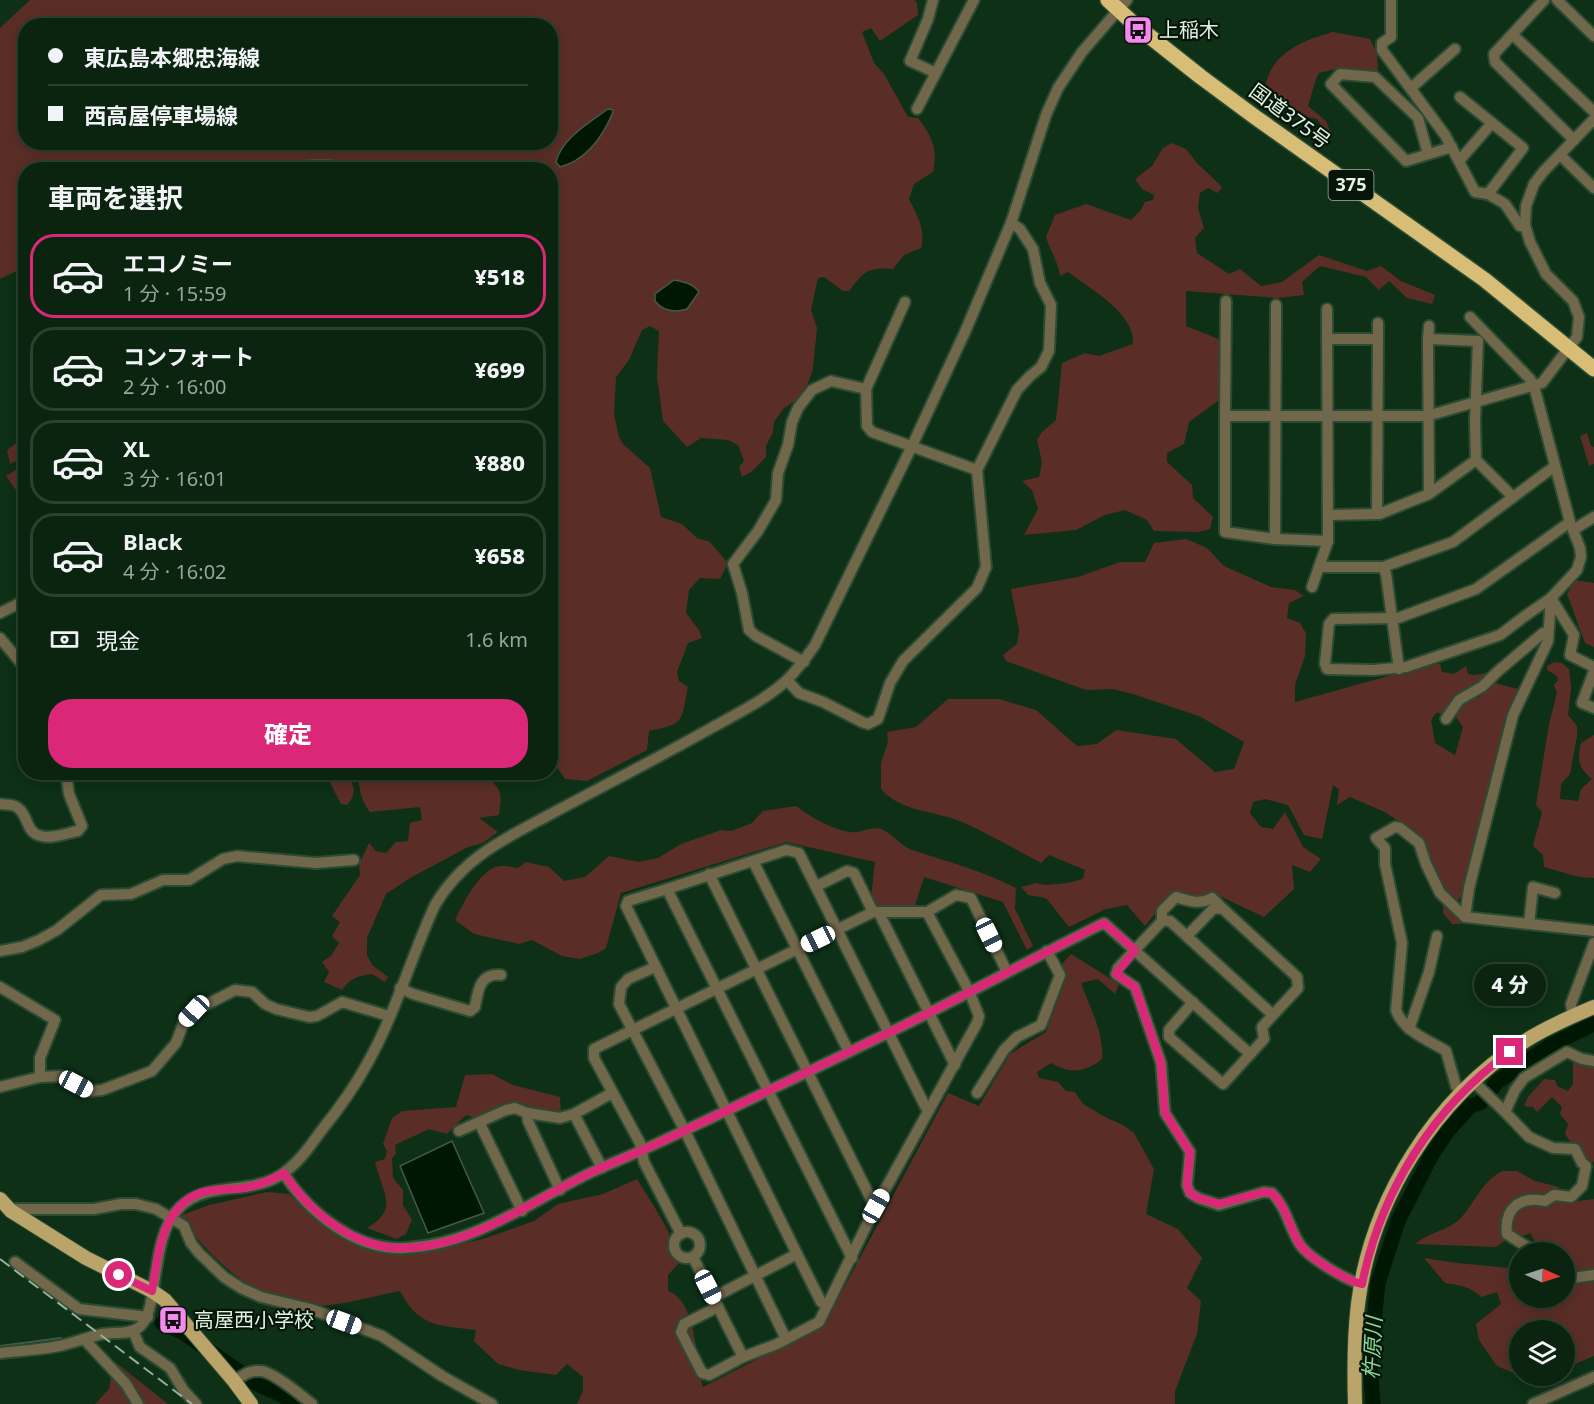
<!DOCTYPE html>
<html lang="ja">
<head>
<meta charset="utf-8">
<style>
	:root { --surface:#0a2410; --page:#18301e; --text:#f1f3f6; --muted:#99a49f; --line:#2a4130; --accent:#db2777 }
	body { margin:0; font-family:"Noto Sans","Noto Sans JP",sans-serif; background:var(--page); color:var(--text); height:100vh; display:flex; flex-direction:column; font-size:22px; white-space:nowrap }
	* { box-sizing:border-box; margin:0 }
	p { font-size:20px; color:var(--muted) }
	.icon { flex:none; width:33px; height:33px; fill:none; stroke:currentColor; stroke-width:2; stroke-linecap:round; stroke-linejoin:round }
	.map { position:relative; flex:1; overflow:hidden }
	.side { position:absolute; left:18px; top:162px; width:540px; height:618px; display:flex; flex-direction:column; background:var(--surface); border-radius:24px; box-shadow:0 3px 15px #0003,0 0 0 2px var(--line) }
	.side>* { flex:none }
	.hud { position:absolute; left:18px; top:18px; width:540px; height:132px; border-radius:24px; box-shadow:0 3px 15px #0003,0 0 0 2px var(--line); display:grid; align-content:center; height:132px; padding:0 30px; background:var(--surface) }
	.needle { width:39px; rotate:93deg }
	.tools { position:absolute; left:1509px; top:1242px; display:grid; gap:12px }
	.tools a { display:grid; place-items:center; width:66px; height:66px; border-radius:50%; background:var(--surface); box-shadow:0 3px 15px #0003,0 0 0 2px var(--line); font-size:30px }
	.end { position:absolute; width:27px; height:27px; margin:-14px; border:8px solid #db2777; background:#fff; box-shadow:0 0 0 3px #fff }
	.from { border-radius:50% }
	.bubble { position:absolute; height:42px; border-radius:21px; background:var(--surface); box-shadow:0 3px 15px #0003,0 0 0 2px var(--line); font-size:20px; font-weight:800; line-height:42px; text-align:center }
	.car { position:absolute; width:18px; height:36px; margin:-18px -9px; border-radius:8px; box-shadow:0 0 4px 2px #0007; background:linear-gradient(#fff 24%,#345 0 40%,#fff 0 76%,#345 0 86%,#fff 0) }
	.hud b { display:flex; align-items:center; gap:21px; height:57px; font-size:22px }
	.hud b+b { border-top:2px solid var(--line) }
	.hud i { width:15px; height:15px; background:var(--text) }
	ul { padding:0; list-style:none }
	li { display:flex; align-items:center; gap:18px; height:84px; margin:0 12px 9px; padding:0 18px; border:3px solid var(--line); border-radius:24px }
	li div { flex:1 }
	li b { display:block; font-size:22px }
	li em { font-style:normal; font-weight:800 }
	li.current { border-color:var(--accent) }
	li>.icon { width:54px; height:54px; stroke-width:1.5 }
	h2 { padding:0 30px; font-size:27px; line-height:72px }
	.pay { display:flex; align-items:center; gap:15px; height:66px; padding:0 30px; font-size:22px }
	.pay p { margin-inline-start:auto }
	.primary-button { display:flex; gap:12px; margin-top:auto; padding:12px 30px }
	.primary-button a { flex:1; height:69px; border-radius:24px; background:var(--accent); color:#fff; font-size:24px; font-weight:800; line-height:69px; text-align:center }
	.map>svg:first-child { display:block }
</style>
</head>
<body>
<div class="map">
<svg width="1594" height="1404" viewBox="0 0 1594 1404">
	<rect width="100%" height="100%" fill="#0d3016"/>
	<g fill="#5a2e27" fill-rule="evenodd">
		<path d="M30,0H914L917,3L918,15L880,41L871,28L862,32L874,63L884,74L908,117L918,118C932,136 938,149 933,172L914,184L909,199C917,215 926,230 921,248L904,255L893,269C867,267 864,272 849,291H843L824,277L818,278L811,310L817,328L813,369L807,386L798,399L784,408L774,422L773,432L766,446V457L751,472L742,477L739,467L744,461L738,445L728,440L701,438L687,447L663,421L657,377L659,331L650,326L642,330L629,360L616,377L614,414L619,437L623,444L650,468L661,517L682,524L697,538L710,542L728,563L720,579L700,578L689,590L686,613L699,630L702,638L688,643L677,672L679,681L688,687C681,722 685,724 649,731L647,750L587,781L565,779L551,758L550,170H339L340,160L338,163L333,160L299,161L296,170H26L25,267L0,279V28ZM26,26H550V142H26ZM613,110L610,119L593,146L556,162L559,151Z"/>
		<path d="M1333,32L1370,39L1377,53L1378,72L1349,71L1339,68L1319,73C1313,84 1312,95 1308,106L1326,121L1332,135L1326,139L1323,128L1317,119L1292,114L1265,89C1269,54 1303,40 1333,32Z"/>
		<path d="M1172,143L1186,149L1197,163L1222,187L1218,193L1208,188L1200,193L1198,208L1204,228L1195,238L1197,253L1229,274L1240,269L1261,286L1282,282L1319,255L1367,271L1381,266L1401,281L1435,295L1432,304L1407,298L1389,281L1379,290L1366,277L1320,266L1302,282L1304,295L1278,298L1186,291V326L1221,340L1219,400L1189,422L1184,444L1167,453V462L1192,485L1193,498L1213,517L1210,529L1198,532L1154,531L1147,520L1125,510L1105,515L1076,530L1024,535L1038,509L1032,490L1022,481L1039,477L1042,462L1037,440L1042,432L1056,420L1062,363L1085,353L1099,356L1133,344C1136,314 1089,288 1068,272L1060,276C1058,261 1050,251 1046,237L1055,215L1086,204L1131,220L1141,210L1145,202L1153,200L1154,195L1142,189L1135,179L1152,166L1163,148Z"/>
		<polygon points="1587,433 1591,446 1594,447 1594,464 1589,466 1580,436"/>
		<polygon points="25,437 25,457 10,464 7,450"/>
		<polygon points="25,464 25,494 18,493 6,476"/>
		<path d="M1186,539L1207,548L1224,566L1271,587L1295,590L1304,596L1289,603L1287,618L1300,623L1306,633L1305,656L1295,685V702L1428,665L1440,664L1442,672L1454,674L1466,666L1468,674L1475,675L1491,672L1447,713H1436L1431,720L1435,743L1455,755L1463,727L1454,714L1464,700L1479,697L1495,683L1522,690L1465,892L1452,907L1464,918L1460,924H1452L1443,913L1444,892L1428,861L1424,839L1385,812L1350,797L1337,805L1339,789L1333,785L1322,839L1304,835L1288,805L1265,799L1253,802L1250,813L1261,827L1273,829L1285,812L1303,847L1321,859L1310,872L1292,865L1294,889L1264,917L1213,893L1201,897L1172,893L1145,926L1127,905L1106,909L1069,927L1046,898L1028,895L1021,887L1036,883L1046,885L1068,883L1083,879L1085,870L1049,855L1041,863C1015,849 989,834 962,822C934,810 902,813 881,789V763L888,742L887,732L916,727L948,699H999L1036,710L1077,746L1097,744L1116,730L1176,739L1215,772L1234,769L1244,742L1199,716L1133,694L1113,689L1086,690L1006,661L1003,655L1017,644L1019,630L1011,589L1078,577L1120,562H1145L1154,543Z"/>
		<polygon points="1574,580 1594,583 1594,647 1585,643 1567,594"/>
		<path d="M1554,662L1562,663L1569,669L1571,688L1568,715L1577,726V736L1570,774L1561,784L1560,799L1578,801L1581,789L1592,779C1578,767 1577,761 1581,743L1594,735V878L1579,877L1544,867L1543,855L1533,846L1542,812L1536,805L1549,724L1557,693L1554,685L1558,680L1557,676L1547,670V666Z"/>
		<path d="M325,773H345C354,784 358,793 347,805L341,804Z"/>
		<path d="M358,773H484C501,791 503,789 499,815L479,818L498,832L483,843L468,847L410,878L386,894L367,938V955L372,965L388,977L385,982L372,974C358,976 350,978 342,990L324,982L329,972L322,962L331,956L339,943L332,936L340,922L332,916L360,875L359,865L369,843L376,851L386,853L396,842L408,841L410,823L422,820L420,807L370,812C360,800 359,787 358,773Z"/>
		<path d="M796,806C811,817 830,829 850,832C860,834 870,826 881,829C893,833 900,846 912,850C948,862 981,870 1016,888L1015,909L1033,946L1027,950L1003,902L924,877L914,909L875,908L871,897L875,862L786,842L621,893L606,948L598,953L580,959L562,956L532,940L519,944L474,934L455,920C463,904 479,870 499,866C504,865 512,867 518,868L526,862L549,867L564,881L585,877L609,856L639,862L658,858L681,844L721,830L731,831L752,823L763,811Z"/>
		<path d="M1071,954L1119,984L1115,994L1098,979L1081,983C1090,1009 1104,1031 1102,1059C1085,1073 1070,1074 1051,1063L1037,1072L1039,1078L1058,1082L1066,1091L1075,1092L1083,1104L1105,1117L1123,1125L1134,1133L1154,1169L1146,1214L1178,1229L1202,1258L1187,1288L1201,1301L1197,1334L1175,1391V1404H577L583,1391V1377L567,1364L556,1375L519,1370L498,1364L474,1341L476,1330C439,1325 419,1328 400,1291C368,1297 332,1309 299,1306C294,1306 287,1303 282,1301C240,1286 205,1252 180,1216L209,1205L267,1192L289,1194L335,1232L366,1247L399,1253H420L483,1239L534,1221L558,1204L603,1194L637,1179C647,1195 658,1212 667,1229C675,1243 659,1246 680,1262L668,1275V1291C698,1302 695,1360 703,1387L824,1325L948,1093L979,1106L1010,1054L1046,1032L1066,978L1061,965Z"/>
		<polygon points="1573,1058 1594,1065 1594,1162 1583,1160 1565,1134 1568,1124 1560,1114 1562,1107 1552,1097 1537,1112 1533,1107 1524,1106 1528,1097 1544,1079 1555,1080 1557,1086 1568,1091 1573,1084"/>
		<path d="M492,1074L513,1085L560,1097L561,1114L511,1105L475,1118L466,1115L447,1134L429,1129L395,1145L396,1154L392,1158L393,1178L403,1190V1205L412,1220L406,1234L397,1239L367,1228C400,1209 382,1192 375,1162L385,1159L387,1151L383,1144L392,1118L402,1111L456,1107L465,1075Z"/>
		<path d="M1503,1171H1517L1535,1181L1559,1187L1545,1199L1515,1204L1507,1239L1496,1247L1415,1244C1429,1232 1447,1231 1460,1219C1475,1203 1482,1180 1503,1171Z"/>
		<polygon points="1555,1199 1562,1203 1594,1199 1594,1272 1572,1276 1565,1269 1564,1252 1553,1252 1552,1250 1539,1249 1530,1233 1521,1237 1511,1232 1511,1224 1519,1206"/>
		<path d="M1424,1258L1457,1263L1509,1268L1519,1281L1520,1298H1524L1527,1306L1565,1299L1572,1281L1594,1277V1356L1565,1368L1564,1330H1520L1519,1367L1516,1374L1497,1366L1479,1340L1476,1324L1501,1304L1497,1292L1481,1297C1470,1286 1459,1285 1445,1283Z"/>
		<polygon points="114,1361 168,1404 95,1404 109,1389"/>
	</g>
	<g fill="#001703" stroke="#445a46" stroke-width="1.5">
		<path d="M608,109L613,110V112C603,136 586,160 560,167L556,162C561,139 590,122 608,109Z"/>
		<polygon points="312,160 333,160 338,163 337,169 296,169 299,161"/>
		<path d="M674,280C685,282 692,283 699,292L687,309C674,313 663,311 655,301V294Z"/>
		<polygon points="452,1141 484,1213 428,1233 400,1166"/>
	</g>
	<g fill="none" stroke-linecap="round" stroke-linejoin="round">
		<polyline stroke="#445a46" stroke-width="2" points="0,1346 61,1338"/>
		<g stroke="#001703" stroke-width="15">
			<polyline points="162,1323 184,1333 257,1384 280,1394 296,1404"/>
			<polyline points="1373,1404 1370,1363 1378,1283 1398,1221 1431,1156 1447,1132 1470,1106 1480,1103 1497,1082 1551,1045 1594,1024"/>
		</g>
		<g stroke="#2b4c33" stroke-width="14">
			<g id="minor">
				<polyline points="933,0 928,19 910,61 936,73"/>
				<polyline points="1391,0 1391,37 1382,43 1382,50 1445,135 1475,192 1488,194 1523,148 1460,97"/>
				<polyline points="1544,0 1494,54 1495,62 1574,140"/>
				<polyline points="1557,0 1594,36"/>
				<polyline points="1513,35 1594,112"/>
				<polyline points="1411,88 1455,49"/>
				<polyline points="917,109 974,0"/>
				<polyline points="1428,154 1418,118 1375,77 1340,74 1331,84 1406,161 1452,147"/>
				<polyline points="1560,155 1594,188"/>
				<polyline points="1459,161 1492,123"/>
				<polyline points="1488,194 1505,204 1520,226 1525,225"/>
				<polyline points="1470,317 1530,379 1534,386 1570,522 1580,548 1581,557 1577,570 1551,598 1525,616 1500,635 1406,667 1373,670 1327,669 1325,664 1329,624 1333,619 1398,618 1476,589 1570,522"/>
				<polyline points="1327,339 1378,339 1377,509 1379,514"/>
				<polyline points="1378,339 1378,323"/>
				<polyline points="1428,339 1429,326"/>
				<polyline points="866,389 905,302"/>
				<polyline points="1225,416 1226,301"/>
				<polyline points="1476,460 1513,497"/>
				<polyline points="1328,515 1379,514 1429,494 1476,460 1475,421 1478,341 1428,339 1429,494"/>
				<polyline points="1573,530 1594,517"/>
				<polyline points="1275,539 1276,305"/>
				<polyline points="1328,541 1275,539 1225,532 1225,416 1427,416 1542,383 1577,337 1579,317 1573,301 1546,274 1530,242 1525,225 1526,206 1534,184 1543,172 1594,119"/>
				<polyline points="1320,567 1383,567 1453,542 1555,466"/>
				<polyline points="1383,567 1386,574 1399,669"/>
				<polyline points="1312,587 1328,541 1327,309"/>
				<polyline points="1551,598 1574,635 1570,655 1594,667"/>
				<polyline points="0,613 26,600"/>
				<polyline points="0,638 26,669"/>
				<polyline points="804,662 756,636 749,630 742,593 733,564 758,531 776,500 778,473 788,445 792,422 798,408 812,390 831,381 866,389 867,426 872,432 977,470"/>
				<polyline points="1594,671 1582,703 1594,708"/>
				<polyline points="787,680 799,693 823,702 862,722 868,724 878,719 890,683 903,661 977,588 986,567 977,470 1017,390 1030,376 1041,367 1049,351 1051,305 1040,283 1033,249 1020,229 1011,223"/>
				<polyline points="1446,719 1459,700 1483,686 1497,672 1543,633 1548,632"/>
				<path d="M0,804C6,805 14,804 18,808C29,816 25,832 41,836C52,839 67,833 78,831L82,826L69,794L66,772"/>
				<polyline points="753,861 849,1052"/>
				<polyline points="709,874 872,1201 876,1206"/>
				<polyline points="817,886 847,871 854,873 873,912"/>
				<polyline points="667,889 628,901 626,906 797,1254 821,1302 827,1305"/>
				<polyline points="879,913 955,1065"/>
				<polyline points="1465,917 1469,888 1513,715 1548,641 1551,598"/>
				<path d="M1162,921V911L1176,897C1189,901 1200,905 1212,898L1223,909"/>
				<polyline points="1529,924 1533,887 1555,893"/>
				<polyline points="1187,936 1214,908 1223,909 1297,977 1298,988 1262,1027 1264,1039 1223,1084 1169,1037 1169,1030 1193,1002"/>
				<polyline points="0,951 22,947 39,940 57,930 101,895 131,894 163,880 189,880 223,859 237,856 316,863 354,860"/>
				<polyline points="655,967 628,979 621,987 619,1004 685,1131 786,1339"/>
				<polyline points="0,987 55,1020 40,1058 40,1077"/>
				<path d="M400,988L413,994L470,1011L475,1007C478,990 480,973 501,975"/>
				<path d="M1272,1014L1170,921H1162L1118,968L1116,974L1135,987L1161,1063L1165,1113L1190,1152L1187,1185L1190,1193L1198,1198L1219,1205L1264,1192L1272,1193C1286,1207 1289,1227 1299,1243C1307,1257 1347,1281 1362,1284"/>
				<polyline points="1573,1016 1571,1004 1594,943"/>
				<polyline points="1409,1029 1429,972 1437,936"/>
				<polyline points="1474,1082 1505,1112 1515,1090 1524,1078 1567,1052 1582,1059 1594,1061"/>
				<polyline points="0,1087 40,1077 62,1076 90,1091 102,1090 131,1079 152,1071 176,1043 184,1022 194,1011 235,990 252,992 265,1004 276,1009 309,1017 317,1016 342,1002 389,1016"/>
				<polyline points="977,1093 1004,1050 1017,1037 1041,1025 1060,975 1047,951"/>
				<path d="M1461,1094L1456,1086L1446,1051C1428,1040 1403,1031 1396,1010L1402,943L1385,864V848L1376,838L1395,827L1400,828L1419,843L1426,864L1440,893L1465,917L1594,931"/>
				<path d="M1505,1112L1529,1137L1553,1148L1575,1149L1582,1163L1586,1166L1582,1186L1571,1197L1554,1195L1545,1201C1520,1196 1504,1208 1507,1234L1535,1252"/>
				<polyline points="527,1113 528,1121 560,1190"/>
				<polyline points="574,1114 602,1168"/>
				<polyline points="479,1122 522,1211"/>
				<polyline points="459,1131 506,1110 515,1108 527,1113 560,1118 574,1114 612,1093"/>
				<path d="M284,1174C309,1212 355,1251 405,1248C475,1245 531,1201 592,1172C614,1162 637,1153 660,1142C735,1107 810,1071 886,1034C959,999 1031,959 1104,923L1250,1054"/>
				<polyline points="11,1211 15,1209 94,1209 121,1204 136,1204 156,1209 184,1226 191,1243 199,1253 224,1277 241,1288 261,1297 311,1309 382,1336 442,1376 492,1404"/>
				<circle cx="687" cy="1245" r="13"/>
				<polyline points="681,1234 644,1162 640,1143 594,1058 594,1049 873,912 927,912 956,895 971,898 1007,972"/>
				<polyline points="693,1257 743,1357 777,1344 819,1322 876,1206 977,1023 979,1016 969,991 927,912"/>
				<polyline points="852,1258 667,889 786,850 799,853 925,1106 929,1110"/>
				<polyline points="15,1262 79,1309 148,1317"/>
				<polyline points="1564,1279 1594,1275"/>
				<polyline points="133,1331 140,1347 170,1368 184,1391 196,1404"/>
				<polyline points="84,1339 126,1384 138,1404"/>
				<path d="M0,1353C19,1351 39,1350 59,1346C73,1343 88,1337 102,1334C113,1332 129,1335 138,1328C161,1313 148,1237 180,1207C209,1179 253,1197 285,1172C300,1161 310,1146 321,1131C338,1110 354,1088 367,1064C395,1015 411,957 435,905C462,859 502,840 547,816C603,786 658,758 713,727C738,713 765,700 786,681C797,670 806,658 815,645L912,446L965,332L1011,223L1046,115L1058,88L1082,52L1127,0"/>
				<polyline points="743,1357 709,1375 702,1373 681,1332 684,1324 712,1310 718,1295 797,1254"/>
				<path d="M234,1381C242,1376 249,1370 260,1371C272,1371 302,1396 312,1404"/>
				<polyline points="1533,1404 1594,1377"/>
			</g>
		</g>
		<g stroke="#2b4c33" stroke-width="16">
			<g id="major">
				<polyline points="0,1199 11,1211 86,1258 152,1291 165,1300 234,1381 251,1404"/>
				<path d="M1355,1404C1354,1370 1354,1337 1358,1304C1371,1199 1435,1098 1525,1041C1547,1027 1570,1017 1594,1007"/>
			</g>
		</g>
		<g stroke="#2b4c33" stroke-width="18">
			<polyline id="highway" points="1108,0 1134,24 1201,77 1255,117 1485,280 1594,369"/>
		</g>
		<use href="#minor" stroke="#71674b" stroke-width="10"/>
		<use href="#major" stroke="#bba46a" stroke-width="14"/>
		<use href="#highway" stroke="#d8bd76" stroke-width="15"/>
		<polyline stroke="#96b09b" stroke-width="2" stroke-dasharray="12 6" stroke-linecap="butt" points="0,1259 192,1404"/>
	</g>
	<g fill="none" stroke-linecap="round" stroke-linejoin="round">
		<path stroke="#db2777" stroke-width="8" d="M119,1275L152,1291C158,1255 162,1201 207,1191C219,1189 232,1190 244,1188C259,1186 271,1180 284,1173C309,1212 356,1250 405,1248C475,1246 531,1201 592,1172C613,1162 635,1154 656,1144C733,1108 809,1071 886,1034C959,999 1031,959 1104,923L1135,950L1116,974L1135,987L1161,1063L1165,1113L1190,1152L1187,1185L1190,1193L1198,1198L1219,1204L1264,1192L1272,1193C1287,1207 1289,1227 1299,1243C1307,1257 1347,1281 1362,1284C1381,1191 1433,1107 1510,1052"/>
	</g>
	<defs>
		<g id="bus-square" transform="scale(1.5)"><rect x="-9" y="-9" width="18" height="18" rx="4" fill="#f589ef" stroke="#071509"/><path d="M-5-6H5V4H4V6H2V4H-2V6H-4V4H-5ZM-3.5-4V0h7V-4ZM-3.5 1.2v1.5H-2V1.2ZM2 1.2v1.5H3.5V1.2Z" fill="#111"/></g>
	</defs>
	<g fill-rule="evenodd">
		<use href="#bus-square" x="1138" y="30"/>
		<use href="#bus-square" x="173" y="1320"/>
	</g>
	<g text-anchor="middle" stroke-width="4.5" stroke-linejoin="round" paint-order="stroke">
		<rect fill="#071509" stroke="#a0b2a2" stroke-width="1.5" x="1328.5" y="170" width="45" height="30" rx="4.5"/>
		<g font-size="18" font-weight="bold" fill="#e1f5e4">
			<text x="1351" y="191">375</text>
		</g>
		<g font-size="20" fill="#e1f5e4" stroke="#071509" text-anchor="start">
			<text x="1159" y="37">上稲木</text>
			<text x="194" y="1327">高屋西小学校</text>
		</g>
		<g font-size="20" fill="#e1f5e4" stroke="#071509">
			<text transform="translate(1290 116) rotate(36)" y="7">国道375号</text>
		</g>
		<g font-size="21" font-style="italic" fill="#85d995" stroke="#071509">
			<text transform="translate(1373 1348) rotate(-87)" y="7">杵原川</text>
		</g>
	</g>
</svg>
<div class="tools">
<a><svg class="needle" viewBox="-14 -14 28 28"><path d="M0-13l5 13h-10z" fill="#e53935"/><path d="M0 13l5-13h-10z" fill="#99a49f"/></svg></a>
<a><svg class="icon" aria-label="layers" viewBox="0 0 24 24"><path d="M12 4l9 5-9 5-9-5zM3 14l9 5 9-5"/></svg></a>
</div>
<i class="end from" style="left:119px;top:1275px"></i>
<i class="end" style="left:1510px;top:1052px"></i>
<div class="bubble" style="left:1474px;top:964px;width:72px">4 分</div>
<i class="car" style="left:989px;top:935px;rotate:154deg"></i>
<i class="car" style="left:818px;top:939px;rotate:244deg"></i>
<i class="car" style="left:194px;top:1011px;rotate:223deg"></i>
<i class="car" style="left:76px;top:1084px;rotate:118deg"></i>
<i class="car" style="left:876px;top:1206px;rotate:29deg"></i>
<i class="car" style="left:708px;top:1287px;rotate:153deg"></i>
<i class="car" style="left:344px;top:1322px;rotate:110deg"></i>
<div class="hud">
<b><i class="from"></i>東広島本郷忠海線</b>
<b><i></i>西高屋停車場線</b>
</div>
<section class="side">
<h2>車両を選択</h2>
<ul>
<li class="current"><svg class="icon" aria-label="car" viewBox="0 0 24 24"><path d="M5 17H2v-5l4-1 3-4h7l3 4 3 1v5h-3M9 17h6M6 11h13"/><circle cx="7" cy="17" r="2"/><circle cx="17" cy="17" r="2"/></svg><div><b>エコノミー</b><p>1 分 · 15:59</p></div><em>¥518</em></li>
<li><svg class="icon" aria-label="car" viewBox="0 0 24 24"><path d="M5 17H2v-5l4-1 3-4h7l3 4 3 1v5h-3M9 17h6M6 11h13"/><circle cx="7" cy="17" r="2"/><circle cx="17" cy="17" r="2"/></svg><div><b>コンフォート</b><p>2 分 · 16:00</p></div><em>¥699</em></li>
<li><svg class="icon" aria-label="car" viewBox="0 0 24 24"><path d="M5 17H2v-5l4-1 3-4h7l3 4 3 1v5h-3M9 17h6M6 11h13"/><circle cx="7" cy="17" r="2"/><circle cx="17" cy="17" r="2"/></svg><div><b>XL</b><p>3 分 · 16:01</p></div><em>¥880</em></li>
<li><svg class="icon" aria-label="car" viewBox="0 0 24 24"><path d="M5 17H2v-5l4-1 3-4h7l3 4 3 1v5h-3M9 17h6M6 11h13"/><circle cx="7" cy="17" r="2"/><circle cx="17" cy="17" r="2"/></svg><div><b>Black</b><p>4 分 · 16:02</p></div><em>¥658</em></li>
</ul>
<div class="pay"><svg class="icon" aria-label="cash" viewBox="0 0 24 24"><path d="M3 7h18v10H3z"/><circle cx="12" cy="12" r="2"/></svg>現金<p>1.6 km</p></div>
<div class="primary-button"><a>確定</a></div>
</section>
</div>
</body>
</html>
